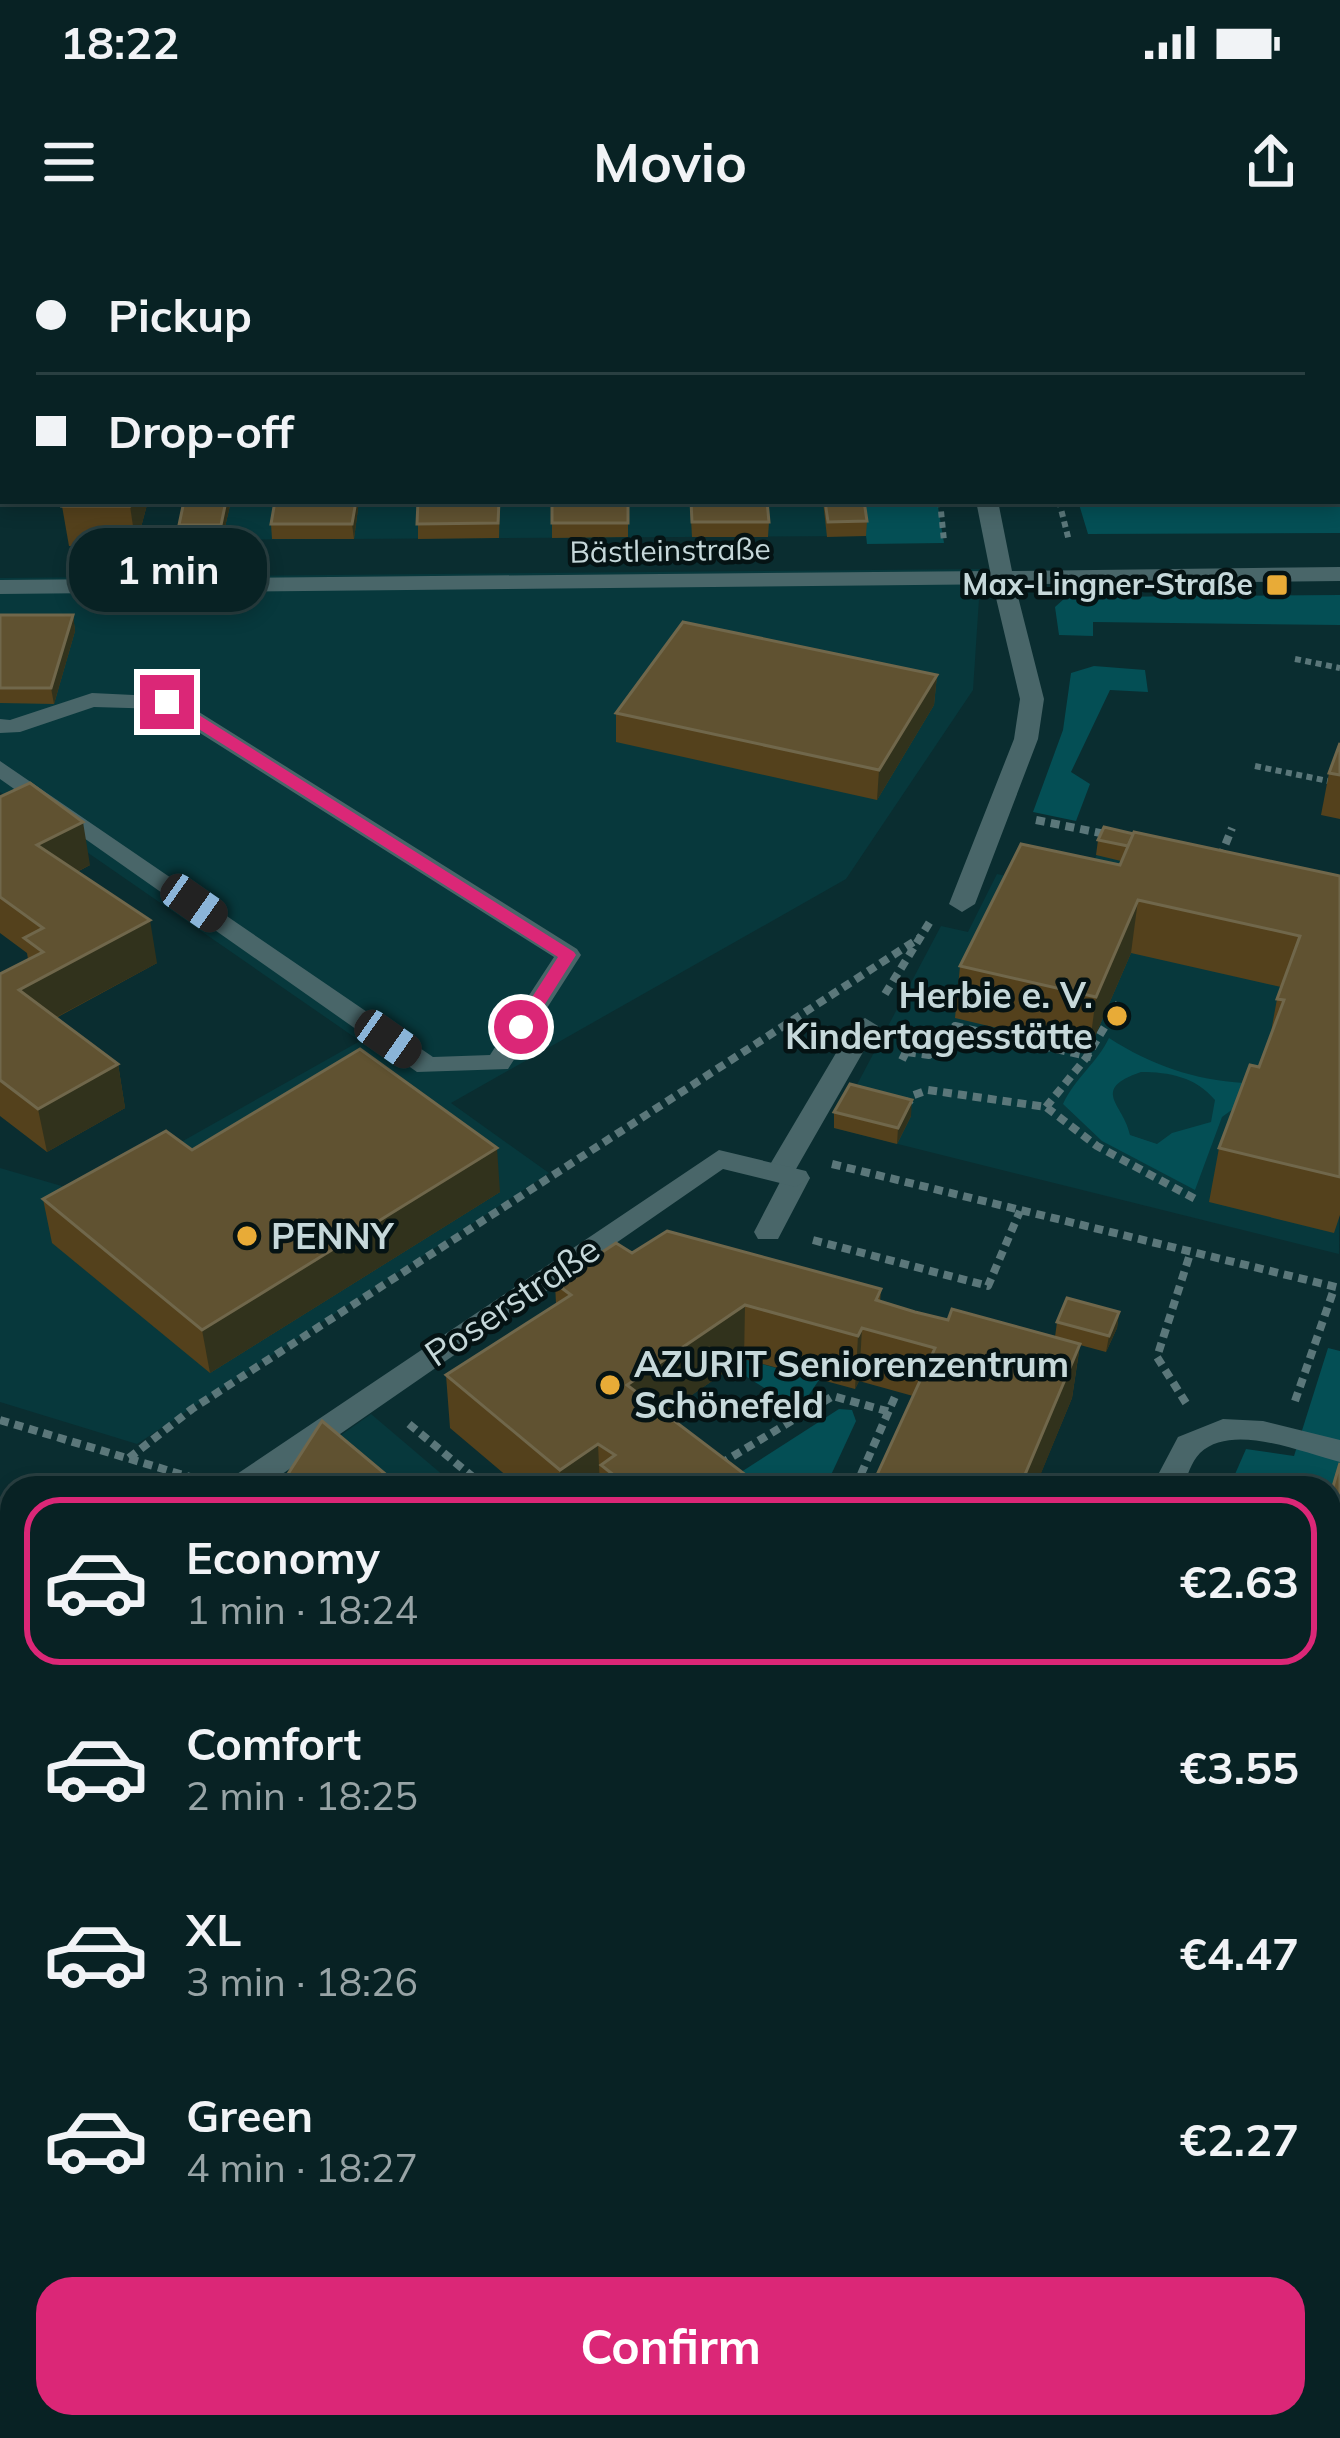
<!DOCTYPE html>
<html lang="en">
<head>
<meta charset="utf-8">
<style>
	:root { --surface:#082224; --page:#112a2c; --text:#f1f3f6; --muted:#98a4a6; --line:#293f41; --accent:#db2777 }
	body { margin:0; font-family:Mulish,sans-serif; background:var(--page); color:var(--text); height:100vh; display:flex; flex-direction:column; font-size:45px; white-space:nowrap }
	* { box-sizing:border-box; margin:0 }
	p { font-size:39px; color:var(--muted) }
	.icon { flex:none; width:66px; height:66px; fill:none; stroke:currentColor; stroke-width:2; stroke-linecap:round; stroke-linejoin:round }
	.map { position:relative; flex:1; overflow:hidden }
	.details { position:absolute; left:0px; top:1236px; width:1341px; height:963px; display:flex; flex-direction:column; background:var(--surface); border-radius:36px 36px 0 0; box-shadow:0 6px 18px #0003,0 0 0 3px var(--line) }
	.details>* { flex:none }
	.guide { position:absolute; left:0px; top:0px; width:1341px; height:264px; box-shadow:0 6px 18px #0003,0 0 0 3px var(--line); display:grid; align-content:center; height:264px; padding:0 36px; background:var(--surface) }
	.end { position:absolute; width:54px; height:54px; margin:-27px; border:15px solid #db2777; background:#fff; box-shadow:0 0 0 6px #fff }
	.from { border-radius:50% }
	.bubble { position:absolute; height:84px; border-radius:36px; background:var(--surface); box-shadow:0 6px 18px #0003,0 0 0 3px var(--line); font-size:39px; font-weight:700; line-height:84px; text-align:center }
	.car { position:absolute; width:36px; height:72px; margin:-36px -18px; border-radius:15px; box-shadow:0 0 9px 3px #0007; background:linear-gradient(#222 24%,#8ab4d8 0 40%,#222 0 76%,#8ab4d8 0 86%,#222 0) }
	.guide b { display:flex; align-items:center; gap:42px; height:114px; font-size:45px }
	.guide b+b { border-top:3px solid var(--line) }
	.guide i { width:30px; height:30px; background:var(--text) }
	ul { padding:21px 0 0; list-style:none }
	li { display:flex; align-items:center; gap:36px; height:168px; margin:0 24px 18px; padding:0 12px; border:6px solid transparent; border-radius:36px }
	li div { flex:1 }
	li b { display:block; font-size:45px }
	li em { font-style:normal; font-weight:700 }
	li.selected { border-color:var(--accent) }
	li>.icon { width:108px; height:108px; stroke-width:1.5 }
	.primary-button { display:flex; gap:24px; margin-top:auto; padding:24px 36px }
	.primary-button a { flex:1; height:138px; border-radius:36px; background:var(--accent); color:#fff; font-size:48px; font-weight:700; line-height:138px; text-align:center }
	.status { display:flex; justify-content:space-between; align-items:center; height:84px; padding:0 60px; background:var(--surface); direction:ltr }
	.status svg { height:33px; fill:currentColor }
	header { display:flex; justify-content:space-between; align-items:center; height:156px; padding:0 36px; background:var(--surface); font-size:54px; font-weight:700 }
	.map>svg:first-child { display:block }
</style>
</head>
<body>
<div class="status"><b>18:22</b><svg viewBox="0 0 49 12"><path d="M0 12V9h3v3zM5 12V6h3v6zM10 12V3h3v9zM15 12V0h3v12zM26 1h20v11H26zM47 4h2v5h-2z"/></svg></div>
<header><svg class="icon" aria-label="menu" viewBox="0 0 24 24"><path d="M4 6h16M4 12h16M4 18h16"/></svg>Movio<svg class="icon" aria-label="share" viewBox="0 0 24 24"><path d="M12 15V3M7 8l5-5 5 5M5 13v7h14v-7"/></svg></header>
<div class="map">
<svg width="1340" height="2198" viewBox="0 0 1340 2198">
	<rect width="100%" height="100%" fill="#0a2d30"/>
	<g fill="#07383c">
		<polygon points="189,261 862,261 866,296 181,300"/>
		<polygon points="981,329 973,450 846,639 451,863 549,933 137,1204 0,1162 0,928 89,954 360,801 0,552 0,338"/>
		<polygon points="1102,603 1340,655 1339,1014 834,888 941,686 968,692 997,634 1080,652"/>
		<polygon points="371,1174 458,1248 266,1248"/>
		<polygon points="0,1554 12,1554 12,2187 1329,2187 1329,2129 1340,2142 1340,2198 0,2198"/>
	</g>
	<g fill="#044f55" fill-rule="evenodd">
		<polygon points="1025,0 1340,0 1340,293 1088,294 1078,261 1338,261 1338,3"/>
		<polygon points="862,261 937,261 944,303 867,304"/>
		<polygon points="1340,355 1340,385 1093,382 1093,396 1059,395 1055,367 1065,358 1088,357"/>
		<polygon points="1094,426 1145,430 1148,452 1110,450 1071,532 1090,544 1076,581 1033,572 1063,490 1071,433"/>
		<path d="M1109,798C1151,825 1194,840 1244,843L1233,869L1222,877L1195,950L1102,901L1063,864C1075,838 1097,823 1109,798ZM1141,832C1169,832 1196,837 1215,860L1211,882L1172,893L1157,904L1130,895C1124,864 1089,850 1141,832Z"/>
		<polygon points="1328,1108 1340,1111 1340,1848 1329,1844 1329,1248 1229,1248 1246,1209 1294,1216"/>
		<polygon points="744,1119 819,1140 804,1162 788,1163 731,1127"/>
		<polygon points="839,1169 852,1170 856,1181 825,1248 731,1248 724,1243"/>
	</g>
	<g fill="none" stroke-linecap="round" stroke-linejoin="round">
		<g stroke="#5b777a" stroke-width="6" stroke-dasharray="6 4.5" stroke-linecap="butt">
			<polyline points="940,261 944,301"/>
			<polyline points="1059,261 1069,301"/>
			<polyline points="1295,419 1340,428"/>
			<polyline points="1255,526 1333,542"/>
		</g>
		<g stroke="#5b777a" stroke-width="8" stroke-dasharray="9 6" stroke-linecap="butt">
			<polyline points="1036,580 1110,595"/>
			<polyline points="1220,618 1232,588"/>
			<polyline points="885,754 931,680"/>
			<polyline points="907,812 929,815 955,786 1091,817"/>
			<polyline points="902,820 911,802"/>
			<polyline points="905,867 914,855 928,850 1046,867 1097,906 1199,961"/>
			<polyline points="1046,867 1086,818 1119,763"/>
			<polyline points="832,924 1340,1048"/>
			<polyline points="813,1000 988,1046 1020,971"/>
			<polyline points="1295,1161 1334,1049"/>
			<polyline points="1186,1163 1157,1117 1190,1014"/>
			<polyline points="0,1180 200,1240"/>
			<polyline points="409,1184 486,1248"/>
			<polyline points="129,1218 192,1169 921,697"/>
			<polyline points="720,1224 833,1156 890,1172"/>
			<polyline points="855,1248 897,1152"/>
		</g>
		<g stroke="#5b777a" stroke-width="9" stroke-dasharray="10 8" stroke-linecap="butt">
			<polyline points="1329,1365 1340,1371"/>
			<polyline points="1329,2187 1340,2197"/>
		</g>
		<g fill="#496669" fill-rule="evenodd">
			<polygon points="1281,0 1315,0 1317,3 1283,3"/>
			<polygon points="1338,4 1340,5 1340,17 1338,16"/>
			<rect x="1338" y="229" width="2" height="13"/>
			<polygon points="1002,330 1013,337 1044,459 1038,499 975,664 962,672 949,664 1014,499 1020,459 991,337"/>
			<polygon points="92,453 175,457 577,709 581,715 508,829 417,832 0,539 0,521 433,817 490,815 554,717 162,469 94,467 20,492 0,493 0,479 10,480"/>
			<polygon points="865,778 878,786 796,929 810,938 778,999 758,999 754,992 780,942 765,933 852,786"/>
		</g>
		<g fill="#496669" fill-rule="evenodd">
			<polygon points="937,0 955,0 956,3 938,3"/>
			<polygon points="976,261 998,261 1012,331 1340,327 1340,341 0,354 0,340 990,331"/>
			<polygon points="719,910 806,931 810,938 796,947 723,929 262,1248 223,1248 228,1240"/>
			<path d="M1223,1179L1263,1181L1340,1200V1222C1303,1213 1233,1182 1200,1213C1191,1222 1187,1237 1183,1248H1151L1178,1197Z"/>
			<polygon points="0,1551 12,1552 12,1580 0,1579"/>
			<polygon points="1329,1962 1340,1966 1340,2002 1329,1998"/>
			<polygon points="1195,2187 1244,2187 1249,2198 1200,2198"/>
		</g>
	</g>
	<g fill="#54411c">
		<polygon points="61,0 230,0 229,3 62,3"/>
		<polygon points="555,0 882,0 881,3 572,3"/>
		<rect x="0" y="24" width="3" height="51"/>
		<rect x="0" y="79" width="3" height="66"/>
		<polygon points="1338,121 1340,121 1340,218 1338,217"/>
		<polygon points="63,261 148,261 136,306 69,306 62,266"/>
		<polygon points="184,261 231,261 222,300 181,300 179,285"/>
		<polygon points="359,261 354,299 272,299 271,284"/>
		<polygon points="418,261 500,261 499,298 418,299"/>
		<polygon points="552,261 628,261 628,297 552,298"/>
		<polygon points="690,261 769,282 768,297 692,297"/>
		<polygon points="823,261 864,261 867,281 866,296 827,297"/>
		<polygon points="0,375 73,375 75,391 54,464 0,463"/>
		<polygon points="937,435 934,465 877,560 616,502 616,473"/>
		<polygon points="1340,503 1340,579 1321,575 1329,533"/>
		<polygon points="0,557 90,625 77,632 157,723 56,778 118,824 125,868 47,912 0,876 0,734 28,719 27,713 0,693"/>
		<polygon points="1098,600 1340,636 1340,975 1334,993 1209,962 1219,908 1259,827 1269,803 1277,759 1281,747 1131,713 1089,810 955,778 960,726 1120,625 1121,621 1096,615"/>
		<polygon points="834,872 911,876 897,904 834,888"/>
		<polygon points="192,910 500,952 210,1133 52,1003 43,959"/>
		<polygon points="632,1013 881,1049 880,1062 948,1080 1055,1097 1057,1082 1119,1072 1117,1088 1106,1112 1080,1105 1072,1158 1038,1240 1049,1243 1048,1248 871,1248 913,1156 859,1141 855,1149 744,1119 664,1174 763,1248 521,1248 450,1188 446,1135 556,1064 555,1043"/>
		<polygon points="1340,1223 1340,1354 1329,1351 1329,1260"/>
		<polygon points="0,1280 12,1330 10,1379 0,1379"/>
		<polygon points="1329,1639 1340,1643 1340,1819 1329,1816"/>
	</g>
	<g fill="#31321c">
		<polygon points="863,0 882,0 881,3 862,3"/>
		<polygon points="132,261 148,261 136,306 130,266"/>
		<polygon points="226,261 231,261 222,300 221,285"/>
		<polygon points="356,261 359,261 354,299 352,284"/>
		<polygon points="73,375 75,391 54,464 51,448"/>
		<polygon points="937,435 934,465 877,560 879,530"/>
		<polygon points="83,582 90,625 45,648 37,605"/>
		<polygon points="1138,660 1131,713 1089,810 1096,757"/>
		<polygon points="150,680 157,723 27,793 19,750"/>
		<polygon points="118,824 125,868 47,912 38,869"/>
		<polygon points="912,860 911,876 897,904 898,888"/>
		<polygon points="497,908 500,952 210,1133 202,1090"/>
		<polygon points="745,1065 744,1119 628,1199 627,1145"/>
		<polygon points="1119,1072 1117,1088 1106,1112 1109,1096"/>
		<polygon points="862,1088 859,1141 855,1149 858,1096"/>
		<polygon points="1080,1104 1072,1158 1035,1248 1024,1237"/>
		<polygon points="598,1204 600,1248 561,1248 560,1230"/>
		<polygon points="0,1280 12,1330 10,1379 0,1339"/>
		<polygon points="958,2187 992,2187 980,2198 946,2198"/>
	</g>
	<g fill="#605231" stroke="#70674b" stroke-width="3">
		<polygon points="128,0 213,0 212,3 127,3"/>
		<rect x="0" y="24" width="3" height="24"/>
		<rect x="0" y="79" width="3" height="38"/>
		<rect x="1338" y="121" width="2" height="35"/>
		<polygon points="63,261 132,261 130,266 62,266"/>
		<polygon points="184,261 226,261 221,285 179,285"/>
		<polygon points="275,261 356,261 352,284 271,284"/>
		<polygon points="418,261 499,261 498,283 417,284"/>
		<rect x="552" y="261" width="76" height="22"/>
		<polygon points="691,261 767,261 769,282 692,282"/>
		<polygon points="825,261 864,261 867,281 828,282"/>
		<polygon points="0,375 73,375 51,448 0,448"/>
		<polygon points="683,382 937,435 879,530 616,473"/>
		<polygon points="1340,503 1340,535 1329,533"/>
		<polygon points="30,543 83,582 37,605 150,680 19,750 118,824 38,869 0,840 0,734 43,712 24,698 43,688 0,657 0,557"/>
		<polygon points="1104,587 1134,594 1128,606 1098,600"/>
		<polygon points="1134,592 1340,636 1340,937 1219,908 1250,825 1259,827 1284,760 1277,759 1300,696 1138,660 1096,757 960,726 1021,604 1120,625"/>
		<polygon points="360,809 497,908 202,1090 43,959 166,891 192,910"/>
		<polygon points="850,844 912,860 898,888 834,872"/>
		<polygon points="667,991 881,1049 876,1060 915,1072 948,1080 952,1069 1080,1104 1024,1237 1049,1243 1047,1248 871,1248 935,1108 862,1088 858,1096 745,1065 627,1145 763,1248 630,1248 601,1225 615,1215 598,1204 560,1230 446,1135 571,1055 555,1043 616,1003 632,1013"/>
		<polygon points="1067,1058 1119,1072 1109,1096 1057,1082"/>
		<polygon points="322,1181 402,1248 279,1248"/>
		<polygon points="1340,1223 1340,1283 1329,1280 1329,1260"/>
		<polygon points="1329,1310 1338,1312 1329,1343"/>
		<polygon points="0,1603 12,1604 12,2187 958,2187 946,2198 0,2198"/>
		<polygon points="1329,1639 1340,1643 1340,1751 1329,1747"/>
	</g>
	<polygon fill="#db2777" points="161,458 172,458 574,712 576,715 528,791 513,787 558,717 161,465"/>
	<g fill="#e8ab37" stroke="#051314" stroke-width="4.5">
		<rect x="1265" y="333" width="24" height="24" rx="6"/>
		<circle cx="1117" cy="776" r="12"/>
		<circle cx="247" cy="996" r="12"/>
		<circle cx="610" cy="1145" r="12"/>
	</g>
	<g text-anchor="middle" stroke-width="9" stroke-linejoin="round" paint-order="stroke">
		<g font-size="30" fill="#c6d8da" stroke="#051314">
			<text transform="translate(670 311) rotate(-1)" y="10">Bästleinstraße</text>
		</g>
		<g font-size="30" font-weight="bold" fill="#c6d8da" stroke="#051314" text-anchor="end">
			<text x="1253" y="355">Max-Lingner-Straße</text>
		</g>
		<g font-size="36" font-weight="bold" fill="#c6d8da" stroke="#051314" text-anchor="start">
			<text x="1093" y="768" text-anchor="end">Herbie e. V.<tspan x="1093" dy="41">Kindertagesstätte</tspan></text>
			<text x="271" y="1009">PENNY</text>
			<text x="634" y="1137">AZURIT Seniorenzentrum<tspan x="634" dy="41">Schönefeld</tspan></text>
		</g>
		<g font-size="36" fill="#c6d8da" stroke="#051314">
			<text transform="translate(512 1061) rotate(-34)" y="13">Poserstraße</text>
		</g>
	</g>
</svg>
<i class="end from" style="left:521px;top:787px"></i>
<i class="end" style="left:167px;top:462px"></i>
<div class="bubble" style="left:69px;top:288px;width:198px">1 min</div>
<i class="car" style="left:194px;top:663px;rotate:125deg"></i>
<i class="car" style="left:388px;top:799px;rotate:125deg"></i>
<div class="guide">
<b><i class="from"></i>Pickup</b>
<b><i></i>Drop-off</b>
</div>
<section class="details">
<ul>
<li class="selected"><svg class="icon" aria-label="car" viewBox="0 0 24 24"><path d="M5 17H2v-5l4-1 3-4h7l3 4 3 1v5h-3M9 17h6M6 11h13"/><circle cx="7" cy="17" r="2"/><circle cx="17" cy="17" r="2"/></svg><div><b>Economy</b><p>1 min · 18:24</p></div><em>€2.63</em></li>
<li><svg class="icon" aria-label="car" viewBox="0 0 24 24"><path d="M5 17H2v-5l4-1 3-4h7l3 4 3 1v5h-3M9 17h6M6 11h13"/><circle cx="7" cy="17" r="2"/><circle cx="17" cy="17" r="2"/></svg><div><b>Comfort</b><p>2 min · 18:25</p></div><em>€3.55</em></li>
<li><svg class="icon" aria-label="car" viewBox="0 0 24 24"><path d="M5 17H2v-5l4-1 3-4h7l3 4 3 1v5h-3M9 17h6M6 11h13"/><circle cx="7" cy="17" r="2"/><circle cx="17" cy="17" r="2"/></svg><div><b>XL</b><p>3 min · 18:26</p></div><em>€4.47</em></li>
<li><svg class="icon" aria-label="car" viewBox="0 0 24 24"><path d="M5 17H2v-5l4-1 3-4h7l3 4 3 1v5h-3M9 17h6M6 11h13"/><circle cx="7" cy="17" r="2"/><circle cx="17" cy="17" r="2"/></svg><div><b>Green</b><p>4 min · 18:27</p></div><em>€2.27</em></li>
</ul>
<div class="primary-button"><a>Confirm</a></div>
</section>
</div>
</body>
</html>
